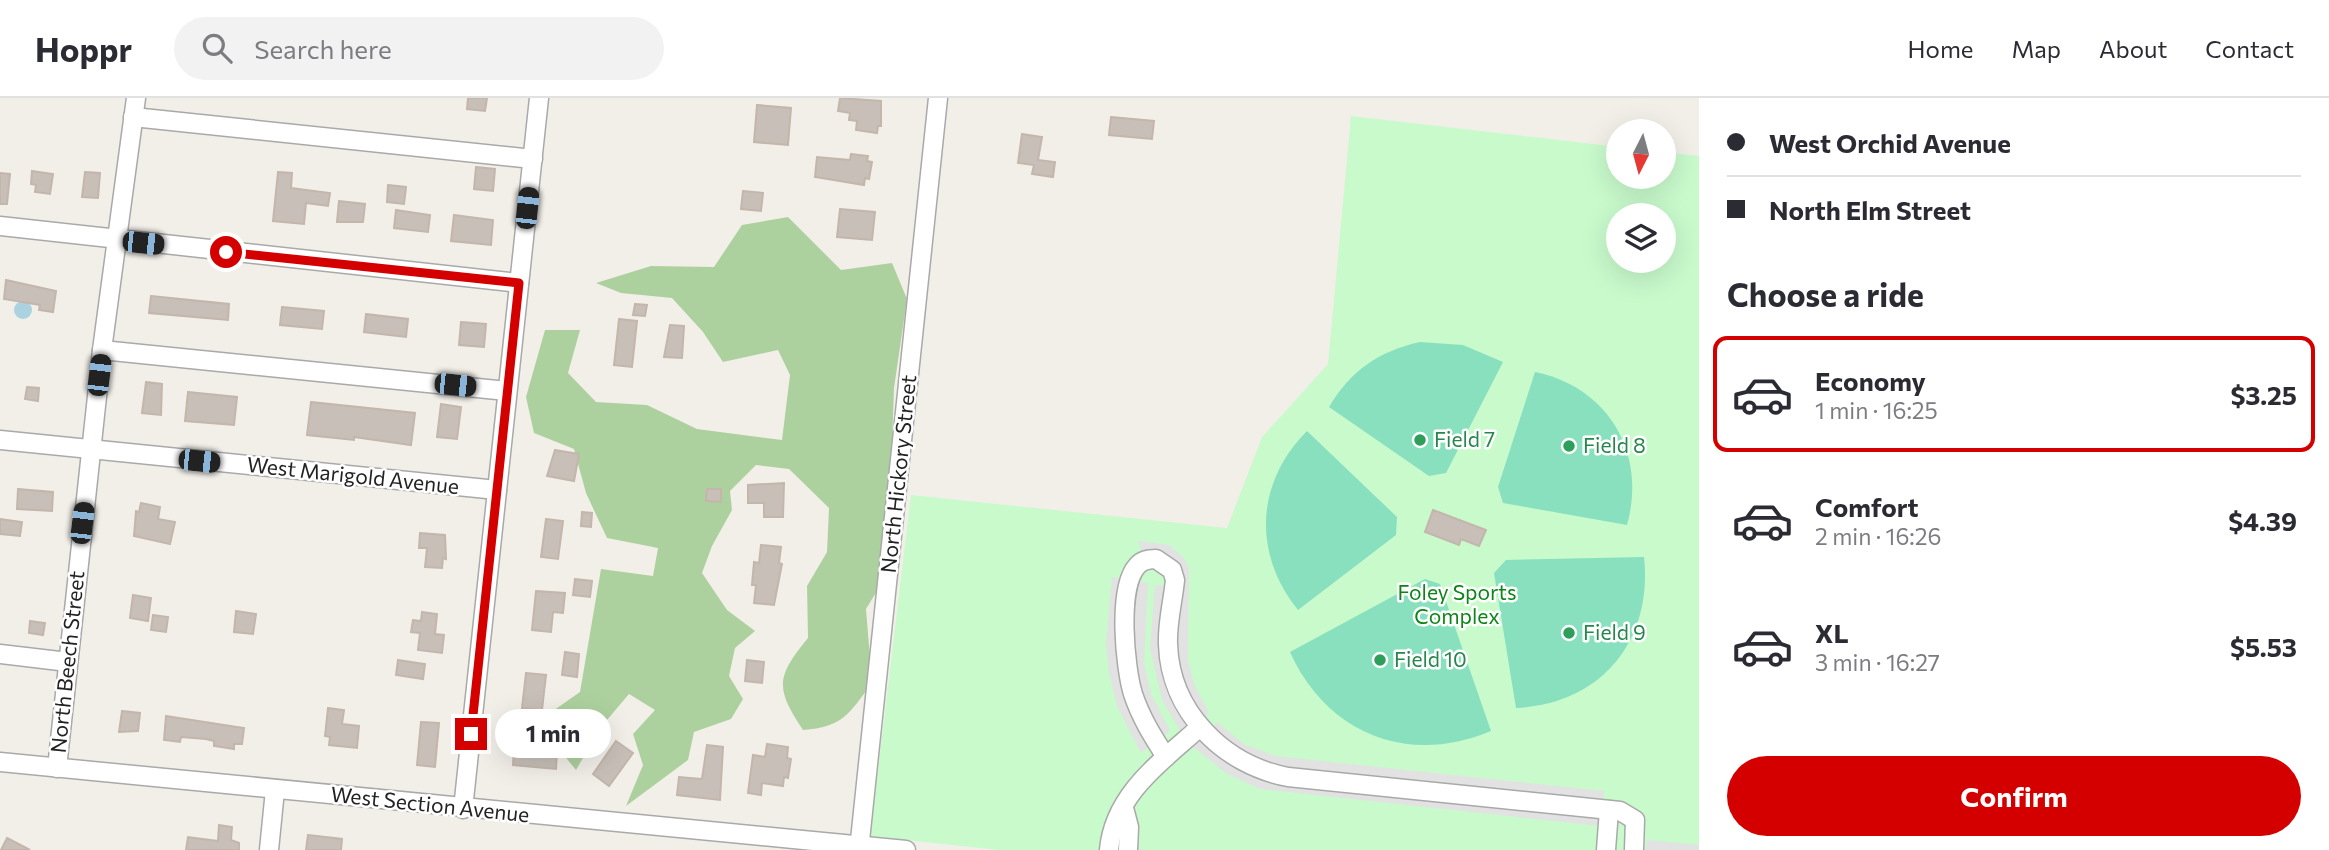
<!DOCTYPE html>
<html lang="en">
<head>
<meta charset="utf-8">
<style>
	:root { --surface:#fff; --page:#f2f2f3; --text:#2b2b33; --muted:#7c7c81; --line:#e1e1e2; --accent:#d40000 }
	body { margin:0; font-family:Commissioner,sans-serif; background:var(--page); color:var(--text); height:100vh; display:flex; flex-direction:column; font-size:26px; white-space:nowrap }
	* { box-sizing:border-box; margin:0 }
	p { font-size:23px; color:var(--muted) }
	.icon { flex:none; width:38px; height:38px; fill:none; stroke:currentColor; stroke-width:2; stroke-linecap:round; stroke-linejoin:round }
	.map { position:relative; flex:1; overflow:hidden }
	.sheet { display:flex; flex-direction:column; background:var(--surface); width:630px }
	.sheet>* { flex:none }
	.top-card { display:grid; align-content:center; height:154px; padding:0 28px; background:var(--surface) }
	.needle { width:46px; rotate:186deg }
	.controls { position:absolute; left:1606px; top:21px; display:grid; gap:14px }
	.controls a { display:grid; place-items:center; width:70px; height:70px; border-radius:50%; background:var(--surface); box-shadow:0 7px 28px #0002; font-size:35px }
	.end { position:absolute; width:32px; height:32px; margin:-16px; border:9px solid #d40000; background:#fff; box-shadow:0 0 0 4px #fff }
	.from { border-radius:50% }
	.bubble { position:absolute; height:49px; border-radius:24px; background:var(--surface); box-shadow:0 7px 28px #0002; font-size:23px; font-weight:700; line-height:49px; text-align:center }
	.car { position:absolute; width:21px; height:42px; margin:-21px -10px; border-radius:9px; box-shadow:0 0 5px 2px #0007; background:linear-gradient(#222 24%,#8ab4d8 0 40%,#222 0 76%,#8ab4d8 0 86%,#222 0) }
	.top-card b { display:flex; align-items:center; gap:24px; height:66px; font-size:26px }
	.top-card b+b { border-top:2px solid var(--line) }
	.top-card i { width:18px; height:18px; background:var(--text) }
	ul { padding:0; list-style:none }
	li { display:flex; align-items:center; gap:21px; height:116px; margin:0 14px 10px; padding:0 14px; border:4px solid transparent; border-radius:14px }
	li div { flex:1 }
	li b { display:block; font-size:26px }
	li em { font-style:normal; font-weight:700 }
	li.on { border-color:var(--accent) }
	li>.icon { width:63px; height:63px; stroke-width:1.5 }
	h2 { padding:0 28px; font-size:32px; line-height:84px }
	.action { display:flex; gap:14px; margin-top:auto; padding:14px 28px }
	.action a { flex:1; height:80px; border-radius:42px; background:var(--accent); color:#fff; font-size:28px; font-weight:700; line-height:80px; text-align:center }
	header { display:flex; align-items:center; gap:42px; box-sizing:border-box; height:98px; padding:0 35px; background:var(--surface); border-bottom:2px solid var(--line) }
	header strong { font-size:33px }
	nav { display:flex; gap:38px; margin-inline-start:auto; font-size:24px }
	.search { width:490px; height:63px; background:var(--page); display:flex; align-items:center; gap:18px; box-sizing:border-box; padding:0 24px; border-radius:38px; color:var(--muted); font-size:26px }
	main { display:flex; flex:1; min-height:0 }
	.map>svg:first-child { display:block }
</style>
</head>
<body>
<header>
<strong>Hoppr</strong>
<div class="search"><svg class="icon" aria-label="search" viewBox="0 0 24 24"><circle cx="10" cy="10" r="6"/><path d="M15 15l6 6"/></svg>Search here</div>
<nav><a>Home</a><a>Map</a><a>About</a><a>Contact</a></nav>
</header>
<main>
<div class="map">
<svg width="1699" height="752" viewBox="0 0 1699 752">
	<rect width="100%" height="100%" fill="#f2efe9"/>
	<path fill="#add19e" d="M788,119L841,172L892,165L907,201L894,290L892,348L901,417L882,485L866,511L872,585C849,616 843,629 803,632C775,590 776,579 808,540L807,488L827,454L829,410L789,371L756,367L730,393L732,412L712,448L702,475L727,512L755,533L735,550L729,578L743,601L731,621L694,634L688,662L626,708L643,667L633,636L655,612L629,596L601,629L576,672L537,624L580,594L601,471L653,478L658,450L607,440L586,395L574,351L534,335L526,299L545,232H580L568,275L596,304L647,307L697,331L782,342L790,277L778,252L723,264L703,234L672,200L621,195L596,185L651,168L714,169L742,127Z"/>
	<path fill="#c8facc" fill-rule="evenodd" d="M1351,18L1619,49V79H1664V54L1699,58V752H999L870,738L911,397L1227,430L1262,339L1328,266ZM1619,117H1664V163H1619Z"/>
	<g fill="#88e0be">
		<path d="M1420,244L1463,247L1503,264L1446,375L1429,378L1329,309C1350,273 1379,253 1420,244Z"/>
		<path d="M1535,274C1608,289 1647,355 1627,427L1503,405L1498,389Z"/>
		<path d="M1307,333L1397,419L1396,437L1298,512C1252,455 1256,384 1307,333Z"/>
		<path d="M1644,459C1653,543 1601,606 1516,610L1494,475L1506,462Z"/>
		<path d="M1425,481L1440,486L1491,633C1408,668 1327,636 1290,554Z"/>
	</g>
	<g fill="#e2e2e2">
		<polygon points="1138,443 1169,447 1184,460 1189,471 1188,563 1194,586 1209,615 1183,637 1162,602 1150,550 1155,487 1167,488 1167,480 1157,468 1147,469"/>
		<polygon points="1112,479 1148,485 1144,565 1151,596 1170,633 1141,655 1117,608 1109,575 1106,545"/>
		<polygon points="1217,624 1244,646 1275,658 1604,693 1600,728 1260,691 1227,676 1192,648"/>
		<polygon points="1647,742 1699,747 1699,752 1646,752"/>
	</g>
	<circle fill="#aad3df" cx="23" cy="212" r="9"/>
	<g fill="#c7bfb8" stroke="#c4b6ab" stroke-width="2">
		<polygon points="468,0 487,0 485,13 467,11"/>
		<polygon points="840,0 881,3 881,28 878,28 877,35 856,32 857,23 849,22 850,15 838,13"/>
		<polygon points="757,7 791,10 788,47 754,44"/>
		<polygon points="1111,19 1154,23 1152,41 1109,37"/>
		<polygon points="1022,36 1042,39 1038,62 1055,64 1053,79 1032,76 1034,67 1018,65"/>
		<polygon points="851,56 868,58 867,63 872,64 869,81 865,80 864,87 815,79 817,59 850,62"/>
		<polygon points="476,69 495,71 493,93 474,91"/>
		<polygon points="32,73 53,76 50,96 35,94 36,87 31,86"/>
		<polygon points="85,74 100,75 98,100 82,99"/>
		<polygon points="278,74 292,75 291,90 330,95 328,108 306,105 304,126 273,123"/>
		<polygon points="0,75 10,76 7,106 0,106"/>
		<polygon points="388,87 406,89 404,106 387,104"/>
		<polygon points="743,93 763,95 761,113 741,111"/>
		<polygon points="339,103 365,106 363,124 337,124"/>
		<polygon points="840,111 875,114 872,142 837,139"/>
		<polygon points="396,112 430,117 428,134 394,130"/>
		<polygon points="454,117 493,122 491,147 451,143"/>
		<polygon points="6,182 56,193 53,214 39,212 40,207 4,201"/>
		<polygon points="151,198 229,206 228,222 149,215"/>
		<polygon points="635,206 647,207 645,218 633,217"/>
		<polygon points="282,209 324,213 322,231 280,227"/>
		<polygon points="366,216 408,221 406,239 364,234"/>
		<polygon points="619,221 637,223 632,269 614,267"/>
		<polygon points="461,224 486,226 484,249 459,247"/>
		<polygon points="670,227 684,228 682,260 664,259"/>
		<polygon points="146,284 162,286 161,317 142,315"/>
		<polygon points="27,289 39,290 38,303 25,301"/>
		<polygon points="188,294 237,299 234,327 185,323"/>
		<polygon points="311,304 415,315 411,347 354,339 354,342 307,337"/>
		<polygon points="441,306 461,309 457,341 437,339"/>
		<polygon points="555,352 579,356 574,383 547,378"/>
		<polygon points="784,385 783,419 764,419 764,405 748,405 748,387"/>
		<polygon points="18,391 53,394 52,413 17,411"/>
		<polygon points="707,391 721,391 721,404 706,403"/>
		<polygon points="141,405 160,409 158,421 175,424 170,446 134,438 136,413 139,414"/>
		<polygon points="1433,412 1486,432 1479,448 1461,441 1459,447 1425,434"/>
		<polygon points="582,414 592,415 591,429 581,428"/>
		<polygon points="0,421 22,424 20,438 0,436"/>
		<polygon points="546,421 563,423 558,461 541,459"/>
		<polygon points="420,435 445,437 446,461 443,460 442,470 425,469 427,450 419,450"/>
		<polygon points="761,447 781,449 779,465 782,466 774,507 754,505 756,487 752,487 754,464 759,465"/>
		<polygon points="575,481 592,483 590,499 573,497"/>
		<polygon points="536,493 565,495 563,515 553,514 551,534 532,532"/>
		<polygon points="133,497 151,500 148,523 130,520"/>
		<polygon points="236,513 256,516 253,536 234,534"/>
		<polygon points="422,514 437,516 435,536 444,537 442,555 418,552 420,535 411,534 413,522 421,523"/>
		<polygon points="153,517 168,519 166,534 151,532"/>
		<polygon points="30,523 45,525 43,537 29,535"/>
		<polygon points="565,554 579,556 577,579 562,577"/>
		<polygon points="398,562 425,566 423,581 396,577"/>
		<polygon points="747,562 764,564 762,585 745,583"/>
		<polygon points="526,575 546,577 542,612 522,610"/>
		<polygon points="328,610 344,612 342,626 359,628 357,650 329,647 330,639 325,638"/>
		<polygon points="122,613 140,615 138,633 119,634"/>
		<polygon points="166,618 244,630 242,646 234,646 234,651 214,648 214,643 206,641 181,639 180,644 164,642"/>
		<polygon points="421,624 439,625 435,669 417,667"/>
		<polygon points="616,643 633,655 609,688 593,676"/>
		<polygon points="767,646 788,649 787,660 791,661 788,680 784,679 783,688 762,685 761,697 748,695 753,657 765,659"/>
		<polygon points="707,647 723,649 720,702 677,697 679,679 702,681"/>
		<polygon points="514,648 557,652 556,671 513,667"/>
		<polygon points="219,727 232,729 231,742 239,745 239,752 186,752 188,739 218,743"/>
		<polygon points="308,737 342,741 341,752 306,752"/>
		<polygon points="7,740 30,752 1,752"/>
	</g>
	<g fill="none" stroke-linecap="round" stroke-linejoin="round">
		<g stroke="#a9a9a9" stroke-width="21">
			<g id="minor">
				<polyline points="133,19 533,61"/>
				<polyline points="0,128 519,185"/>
				<polyline points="102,252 507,293"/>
				<polyline points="0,342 497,392"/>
				<polyline points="0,556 68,564"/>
				<path d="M1166,659C1153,639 1141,620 1133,596C1125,570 1117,490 1137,468C1142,462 1148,461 1156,461L1172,472L1175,482C1173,503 1167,525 1168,546C1170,614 1224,667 1288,679L1620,713L1635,722L1634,752"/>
				<polyline points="0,664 906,752"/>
				<polyline points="57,670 102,252 136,0"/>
				<polyline points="1124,710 1129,729 1128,752"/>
				<polyline points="463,711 539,0"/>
				<polyline points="269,752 275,692"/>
				<polyline points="859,752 938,0"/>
				<path d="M1109,752C1114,696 1161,664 1200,629"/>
				<polyline points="1606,752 1609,712"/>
			</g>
		</g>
		<use href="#minor" stroke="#fff" stroke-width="18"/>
	</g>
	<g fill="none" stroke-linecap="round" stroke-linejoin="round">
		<polyline stroke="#d40000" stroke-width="9" points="226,154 519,185 471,636"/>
	</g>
	<g fill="#2e9e5b" stroke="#fff" stroke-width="2.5">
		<circle cx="1420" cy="342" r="7"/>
		<circle cx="1569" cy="348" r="7"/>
		<circle cx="1569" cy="535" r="7"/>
		<circle cx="1380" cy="562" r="7"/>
	</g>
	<g text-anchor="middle" stroke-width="5" stroke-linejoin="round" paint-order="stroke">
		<g font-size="21" fill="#27864d" stroke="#fff" text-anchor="start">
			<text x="1434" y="349">Field 7</text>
			<text x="1583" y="355">Field 8</text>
			<text x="1583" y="542">Field 9</text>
			<text x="1394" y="569">Field 10</text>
		</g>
		<g font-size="21" fill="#222" stroke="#fff">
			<text transform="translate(899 376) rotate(-84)" y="7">North Hickory Street</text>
			<text transform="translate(353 378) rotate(6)" y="7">West Marigold Avenue</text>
			<text transform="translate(68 564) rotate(-84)" y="7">North Beech Street</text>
			<text transform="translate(430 707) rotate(6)" y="7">West Section Avenue</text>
		</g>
		<g font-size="21" fill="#0c8416" stroke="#fff">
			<text x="1457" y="502">Foley Sports<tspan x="1457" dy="24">Complex</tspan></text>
		</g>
	</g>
</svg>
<div class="controls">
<a><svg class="needle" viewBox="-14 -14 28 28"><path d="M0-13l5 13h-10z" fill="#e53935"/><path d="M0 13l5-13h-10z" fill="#7c7c81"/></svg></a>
<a><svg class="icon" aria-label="layers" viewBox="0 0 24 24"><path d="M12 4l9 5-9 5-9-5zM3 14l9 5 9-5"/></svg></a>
</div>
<i class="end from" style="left:226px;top:154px"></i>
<i class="end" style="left:471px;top:636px"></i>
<div class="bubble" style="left:495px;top:611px;width:116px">1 min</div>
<i class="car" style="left:527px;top:110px;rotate:6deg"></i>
<i class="car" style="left:143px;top:145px;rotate:96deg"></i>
<i class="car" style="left:99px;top:277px;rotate:7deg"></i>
<i class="car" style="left:455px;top:287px;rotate:96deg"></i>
<i class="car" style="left:199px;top:363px;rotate:96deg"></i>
<i class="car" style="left:82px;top:425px;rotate:7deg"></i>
</div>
<section class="sheet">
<div class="top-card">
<b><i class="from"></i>West Orchid Avenue</b>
<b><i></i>North Elm Street</b>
</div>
<h2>Choose a ride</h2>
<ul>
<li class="on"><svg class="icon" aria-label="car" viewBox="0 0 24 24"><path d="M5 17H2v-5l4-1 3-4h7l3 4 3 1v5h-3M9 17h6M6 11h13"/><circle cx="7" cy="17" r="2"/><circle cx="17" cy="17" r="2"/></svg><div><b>Economy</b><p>1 min · 16:25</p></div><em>$3.25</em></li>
<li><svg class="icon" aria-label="car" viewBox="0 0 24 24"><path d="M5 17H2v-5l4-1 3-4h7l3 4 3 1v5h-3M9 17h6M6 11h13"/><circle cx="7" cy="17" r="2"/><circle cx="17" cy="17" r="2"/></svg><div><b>Comfort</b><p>2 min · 16:26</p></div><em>$4.39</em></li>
<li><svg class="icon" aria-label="car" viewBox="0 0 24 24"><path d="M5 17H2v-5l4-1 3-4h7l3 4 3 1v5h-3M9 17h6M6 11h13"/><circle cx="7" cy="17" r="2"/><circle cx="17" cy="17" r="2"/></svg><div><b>XL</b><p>3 min · 16:27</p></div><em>$5.53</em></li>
</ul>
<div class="action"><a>Confirm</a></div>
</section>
</main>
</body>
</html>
